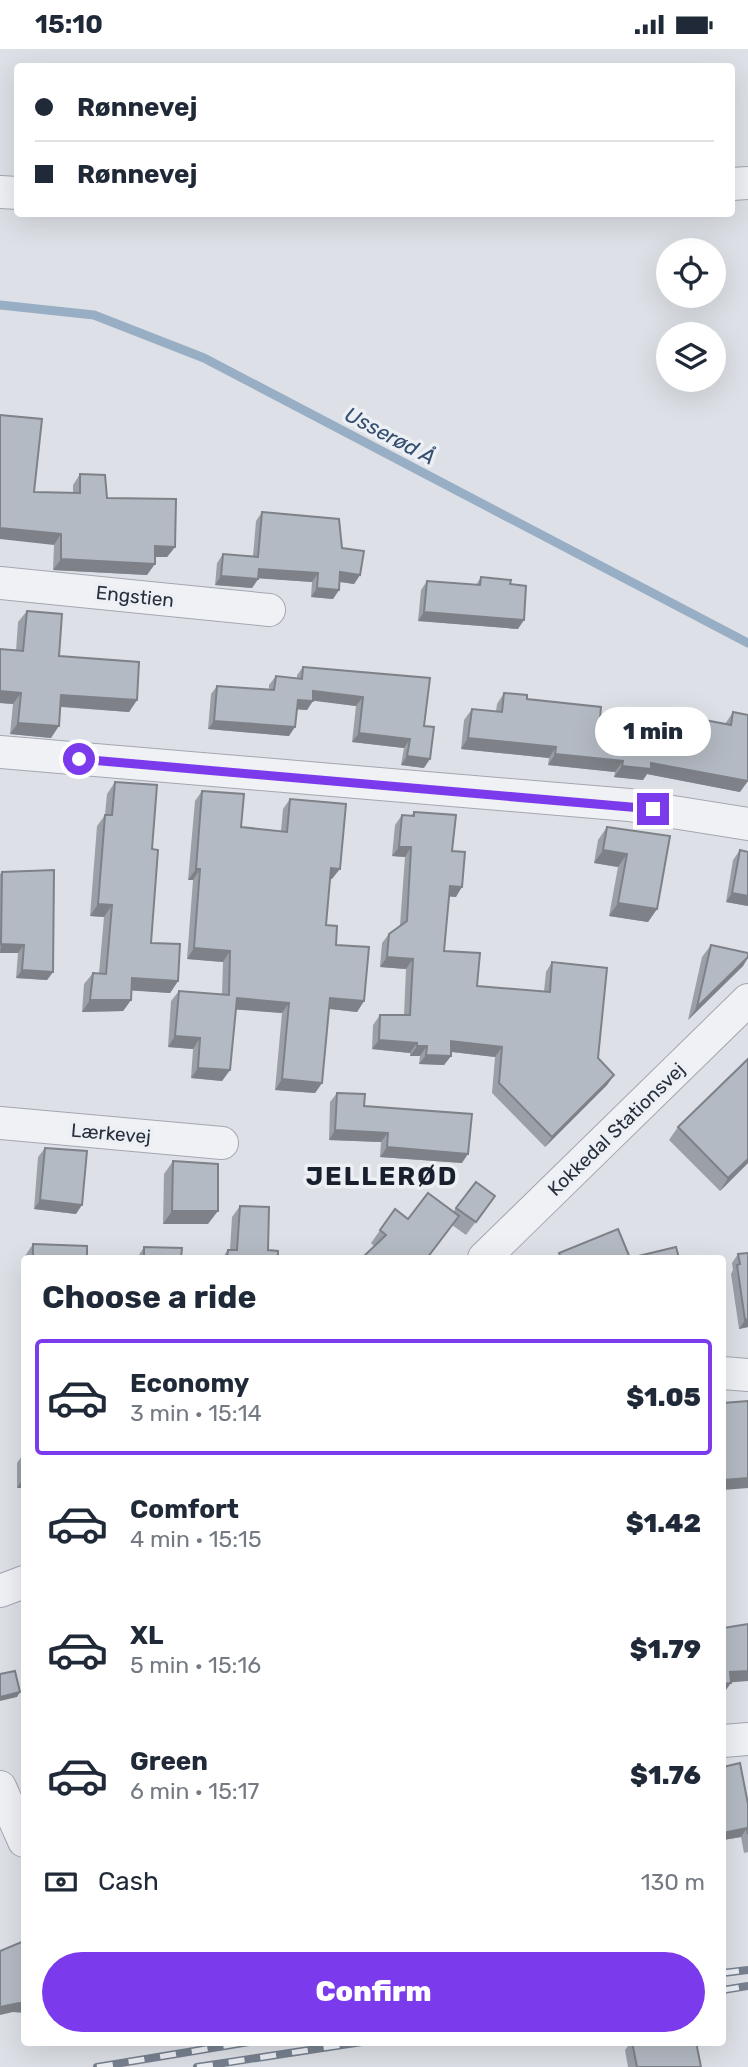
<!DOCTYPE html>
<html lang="en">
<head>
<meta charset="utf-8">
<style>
	:root { --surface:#fff; --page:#f6f6f7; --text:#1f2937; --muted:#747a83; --line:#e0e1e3; --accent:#7c3aed }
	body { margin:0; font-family:Rubik,sans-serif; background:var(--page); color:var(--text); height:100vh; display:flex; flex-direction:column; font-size:26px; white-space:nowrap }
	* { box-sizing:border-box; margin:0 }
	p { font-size:23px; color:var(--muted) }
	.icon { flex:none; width:38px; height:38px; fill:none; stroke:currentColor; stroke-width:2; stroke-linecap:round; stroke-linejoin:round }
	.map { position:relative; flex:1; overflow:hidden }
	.panel { position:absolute; left:21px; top:1206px; width:705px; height:791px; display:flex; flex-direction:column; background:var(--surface); border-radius:7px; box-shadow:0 7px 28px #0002 }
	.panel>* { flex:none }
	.banner { position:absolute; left:14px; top:14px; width:721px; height:154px; border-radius:7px; box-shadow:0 7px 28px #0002; display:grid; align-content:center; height:154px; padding:0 21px; background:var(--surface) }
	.tools { position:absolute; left:656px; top:189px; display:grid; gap:14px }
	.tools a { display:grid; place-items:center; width:70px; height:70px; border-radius:50%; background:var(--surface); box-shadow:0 7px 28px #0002; font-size:35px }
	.end { position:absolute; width:32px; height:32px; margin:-16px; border:9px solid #7c3aed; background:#fff; box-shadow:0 0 0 4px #fff }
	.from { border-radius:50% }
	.bubble { position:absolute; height:49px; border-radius:24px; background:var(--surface); box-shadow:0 7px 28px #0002; font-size:23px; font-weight:800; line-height:49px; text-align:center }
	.banner b { display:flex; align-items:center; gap:24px; height:66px; font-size:26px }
	.banner b+b { border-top:2px solid var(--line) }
	.banner i { width:18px; height:18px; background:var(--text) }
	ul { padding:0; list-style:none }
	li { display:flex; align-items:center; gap:21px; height:116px; margin:0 14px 10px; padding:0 7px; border:4px solid transparent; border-radius:7px }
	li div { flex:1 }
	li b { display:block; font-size:26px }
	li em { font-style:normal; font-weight:800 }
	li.active { border-color:var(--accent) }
	li>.icon { width:63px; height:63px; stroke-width:1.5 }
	h2 { padding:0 21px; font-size:32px; line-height:84px }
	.pay { display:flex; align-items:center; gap:18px; height:77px; padding:0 21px; font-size:26px }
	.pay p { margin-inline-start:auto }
	.action { display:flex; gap:14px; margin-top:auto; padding:14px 21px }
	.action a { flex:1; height:80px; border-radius:42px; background:var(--accent); color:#fff; font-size:28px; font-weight:800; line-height:80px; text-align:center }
	.status { display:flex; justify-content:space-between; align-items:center; height:49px; padding:0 35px; background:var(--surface); direction:ltr }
	.status svg { height:19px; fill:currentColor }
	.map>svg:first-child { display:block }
</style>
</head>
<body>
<div class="status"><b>15:10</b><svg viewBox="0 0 49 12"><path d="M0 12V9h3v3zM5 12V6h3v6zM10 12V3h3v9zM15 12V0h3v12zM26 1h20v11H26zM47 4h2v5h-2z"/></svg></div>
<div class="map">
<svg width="748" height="2018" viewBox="0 0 748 2018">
	<rect width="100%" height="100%" fill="#dde0e6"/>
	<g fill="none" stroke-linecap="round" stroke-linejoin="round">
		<polyline stroke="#98aec5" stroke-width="9" points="0,256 94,266 204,309 748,594"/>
		<g stroke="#a3a7b0" stroke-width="34">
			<g id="minor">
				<polyline points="732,135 748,134"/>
				<polyline points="0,143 18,144"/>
				<polyline points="0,534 269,561"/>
				<polyline points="0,703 629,756 748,775"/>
				<polyline points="0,1074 222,1094"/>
				<polyline points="484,1209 748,951"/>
				<polyline points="723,1324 748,1326"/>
				<polyline points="0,1542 24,1533"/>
				<polyline points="723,1692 748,1690"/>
				<polyline points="0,1738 24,1792"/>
			</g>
		</g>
		<use href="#minor" stroke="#eff1f5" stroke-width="32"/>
		<g stroke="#77808f" stroke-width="8">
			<g id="rail">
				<polyline points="723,1924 748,1921"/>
				<polyline points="723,1941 748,1937"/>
				<polyline points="97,2018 249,1993"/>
				<polyline points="197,2018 362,1993"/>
			</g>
		</g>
		<use href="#rail" stroke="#eceff4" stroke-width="5" stroke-dasharray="16" stroke-linecap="butt"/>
	</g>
	<g fill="#9ba0a8">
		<polygon points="80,425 107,449 175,498 167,508 155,508 147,526 53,521 54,496 34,443 73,444 73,436"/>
		<polygon points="262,463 342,499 360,526 354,535 340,533 339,541 333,550 311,548 312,533 259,529 252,539 215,536 217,514 223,505 253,507 256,472"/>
		<polygon points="481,528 510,535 518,580 418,572 421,541 427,532 476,536"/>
		<polygon points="27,562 59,607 137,651 129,663 60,658 51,689 10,685 13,655 0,654 0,600 16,602 18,573"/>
		<polygon points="303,618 424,677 424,719 401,716 404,699 352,693 356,657 313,651 307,661 297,660 289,687 208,680 211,645 217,637 269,641 269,636 276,627 297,629 297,626"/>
		<polygon points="504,644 600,670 618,679 664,683 665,676 673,665 725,675 733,663 740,743 647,725 643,731 614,728 615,723 548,716 549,709 461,700 464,671 472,660 496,662 497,655"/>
		<polygon points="115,733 152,800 151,894 178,932 170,944 131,941 131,951 123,962 82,963 84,935 93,924 99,924 104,868 90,867 97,777 105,766 107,745"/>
		<polygon points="202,742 241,778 281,782 283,760 290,750 332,830 330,830 326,876 364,952 357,963 329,960 322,1034 315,1044 275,1041 282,964 236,960 230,1021 222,1032 191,1029 193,1000 168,998 171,952 179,942 222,945 223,913 187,910 193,831 188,831 195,752"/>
		<polygon points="414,763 452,802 456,848 449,847 444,902 477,937 544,942 546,923 552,913 598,1009 614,1026 607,1036 545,1098 492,1044 495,1008 451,1003 451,1007 444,1016 419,1015 420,1007 410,1007 410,1004 372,1000 373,976 380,966 404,966 406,920 380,918 382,894 389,885 400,876 405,808 392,807 395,776 402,766 411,767"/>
		<polygon points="607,778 670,787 657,860 648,873 609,867 618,818 594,814 598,791"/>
		<polygon points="740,801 748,803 748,857 726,853 733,811"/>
		<polygon points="2,823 53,923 47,931 16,929 18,904 0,904 0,825"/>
		<polygon points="711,896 748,904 748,909 743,917 688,971 702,908"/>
		<polygon points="748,1010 748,1114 720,1142 669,1091 678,1078"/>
		<polygon points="337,1044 364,1057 462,1114 380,1108 381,1093 329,1091 330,1053"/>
		<polygon points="45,1099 76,1165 34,1160 38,1108"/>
		<polygon points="173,1112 208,1175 163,1175 164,1125"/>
		<polygon points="476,1133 495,1147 466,1186 452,1176 375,1198 371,1194 395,1160 408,1170 453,1163"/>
		<polygon points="240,1157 268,1201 278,1209 137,1209 144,1198 181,1209 222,1209 228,1201 230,1201 232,1168"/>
		<polygon points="33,1195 87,1209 25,1209 25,1207"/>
		<polygon points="748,1204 748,1278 739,1280 731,1225 733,1221 732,1214 738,1205"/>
		<polygon points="24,1225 24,1288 23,1288"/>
		<polygon points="24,1404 24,1439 17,1439 17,1414"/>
		<polygon points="723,1718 748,1755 748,1803 744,1804 741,1788 723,1791"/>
		<polygon points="631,1993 696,1993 701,2018 628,2018 625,2001"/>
	</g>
	<g fill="#7e8288">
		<polygon points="0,479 61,485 54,496 0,490"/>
		<polygon points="155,497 175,498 167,508 148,508"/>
		<polygon points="61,510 155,515 147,526 53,521"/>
		<polygon points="259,520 318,524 312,533 253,529"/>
		<polygon points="340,523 360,526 354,535 334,532"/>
		<polygon points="221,527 258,530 252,539 215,536"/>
		<polygon points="317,539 339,541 333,550 311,548"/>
		<polygon points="424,563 524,571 518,580 418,572"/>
		<polygon points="0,642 21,644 13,655 0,654"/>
		<polygon points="313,642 363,648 356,657 307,651"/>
		<polygon points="61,646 137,651 129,663 53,657"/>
		<polygon points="298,651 313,652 307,661 291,660"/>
		<polygon points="214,672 295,678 289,687 208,680"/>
		<polygon points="18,674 59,677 51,689 10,685"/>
		<polygon points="359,684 410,690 404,699 352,693"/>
		<polygon points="468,689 556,698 549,709 461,700"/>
		<polygon points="555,705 623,712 615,723 548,716"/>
		<polygon points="407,707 430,710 424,719 401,716"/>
		<polygon points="651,714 748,732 740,743 647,725 643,731 614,728 622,717"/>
		<polygon points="399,798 411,798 405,808 392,807"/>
		<polygon points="603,801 627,805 618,818 594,814"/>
		<polygon points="331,819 340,820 332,830 324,829"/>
		<polygon points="196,820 200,820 193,831 188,831"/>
		<polygon points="450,837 462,838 456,848 443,847"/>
		<polygon points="732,844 748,847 748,857 726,853"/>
		<polygon points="618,854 657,860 648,873 609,867"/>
		<polygon points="98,855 112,856 104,868 90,867"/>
		<polygon points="1,895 24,896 18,904 0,904"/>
		<polygon points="194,899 230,902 223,913 187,910"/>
		<polygon points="387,908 413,910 406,920 380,918"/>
		<polygon points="748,908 743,917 688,971 697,958"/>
		<polygon points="22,921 53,923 47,931 16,929"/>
		<polygon points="132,929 178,932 170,944 124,941"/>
		<polygon points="237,949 289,954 282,964 229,960"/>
		<polygon points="330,949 364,952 357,963 323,959"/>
		<polygon points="90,951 131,951 123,962 82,963"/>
		<polygon points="175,987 200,989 193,1000 168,998"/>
		<polygon points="379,991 417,994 410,1004 372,1000"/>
		<polygon points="451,992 502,998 495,1008 445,1002"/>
		<polygon points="417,997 427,997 420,1007 410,1007"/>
		<polygon points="426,1006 451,1007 444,1016 419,1015"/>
		<polygon points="198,1019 230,1021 222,1032 191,1029"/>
		<polygon points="614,1026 607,1036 545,1098 552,1088"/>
		<polygon points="282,1030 322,1034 315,1044 275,1041"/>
		<polygon points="335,1081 388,1084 381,1093 329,1091"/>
		<polygon points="387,1098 468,1105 462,1114 380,1108"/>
		<polygon points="748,1110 748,1114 720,1142 728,1129"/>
		<polygon points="40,1151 82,1156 76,1165 34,1160"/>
		<polygon points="172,1162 218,1162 208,1175 163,1175"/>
		<polygon points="748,1270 748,1278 739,1280 745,1271"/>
		<polygon points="24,1428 24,1439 17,1439"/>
		<polygon points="748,1429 748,1439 723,1441 723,1431"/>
		<polygon points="748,1622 748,1632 723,1634 730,1623"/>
		<polygon points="731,1634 723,1645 723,1635"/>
		<polygon points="20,1643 17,1648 0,1652 0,1648"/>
		<polygon points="747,1779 741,1788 723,1791 723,1784"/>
		<polygon points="19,1954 24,1954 24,1964 13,1963 0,1966 0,1958"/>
	</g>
	<g fill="#b4bac3" stroke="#7e8288" stroke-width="2">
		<polygon points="0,366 42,370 34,443 80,444 80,425 105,426 107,449 176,450 175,498 155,497 155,515 61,510 61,485 0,479"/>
		<polygon points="262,463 339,470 342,499 364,502 360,526 340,523 339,541 317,539 318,524 259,520 258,530 221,527 223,505 258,508"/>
		<polygon points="481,528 511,531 510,535 526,537 524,571 424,563 427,532 480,536"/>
		<polygon points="27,562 62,565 59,607 139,613 137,651 61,646 59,677 18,674 21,644 0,642 0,600 23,602"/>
		<polygon points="303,618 430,629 424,677 434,678 430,710 407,707 410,690 359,684 363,648 313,642 313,652 298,651 295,678 214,672 217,637 274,641 276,627 302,630"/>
		<polygon points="504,644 527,646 527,650 601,658 600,670 619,672 618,679 670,684 673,665 731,676 733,663 748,666 748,732 651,714 651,720 622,717 623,712 555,705 556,698 468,689 472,660 502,663"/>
		<polygon points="115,733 157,736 152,800 158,801 151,894 180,895 178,932 132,929 131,951 90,951 93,924 106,925 112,856 98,855 105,766 112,766"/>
		<polygon points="202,742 244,745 241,778 287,783 290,750 346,755 340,820 331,819 326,876 337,877 336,896 369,898 364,952 330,949 322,1034 282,1030 289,954 237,949 230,1021 198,1019 200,989 175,987 179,942 229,946 230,902 194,899 200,820 196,820"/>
		<polygon points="414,763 456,766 452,802 465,803 462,838 450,837 444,902 480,904 477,937 550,943 552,913 607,919 598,1009 614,1026 552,1088 499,1034 502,998 451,992 451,1007 426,1006 427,997 417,997 417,994 379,991 380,966 410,966 413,910 387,908 389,885 407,872 411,798 399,798 402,766 414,767"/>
		<polygon points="607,778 670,787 657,860 618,854 627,805 603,801"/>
		<polygon points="740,801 748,803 748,847 732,844"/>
		<polygon points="54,821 53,923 22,921 24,896 1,895 2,823"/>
		<polygon points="711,896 748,904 748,908 697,958"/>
		<polygon points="748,1010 748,1110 728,1129 678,1078"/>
		<polygon points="337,1044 365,1045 364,1057 472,1065 468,1105 387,1098 388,1084 335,1081"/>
		<polygon points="45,1099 87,1102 82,1156 40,1151"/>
		<polygon points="173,1112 218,1115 218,1162 172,1162"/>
		<polygon points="476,1133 495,1147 476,1173 456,1159"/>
		<polygon points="428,1144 459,1167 427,1209 362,1209 386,1186 380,1181 395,1160 408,1170"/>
		<polygon points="240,1157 269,1158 268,1201 278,1202 278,1209 144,1209 144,1198 182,1199 181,1209 227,1209 228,1201 237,1201"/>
		<polygon points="618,1180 630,1209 676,1198 679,1209 682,1208 682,1209 561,1209 559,1204"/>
		<polygon points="33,1195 87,1197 87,1209 33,1209"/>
		<polygon points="748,1204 748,1270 745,1271 737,1216 740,1215 738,1205"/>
		<polygon points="748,1352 748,1429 723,1431 723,1354"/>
		<polygon points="748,1575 748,1622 730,1623 731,1634 723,1635 723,1579"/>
		<polygon points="15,1622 20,1643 0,1648 0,1625"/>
		<polygon points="740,1714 748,1755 748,1785 747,1779 723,1784 723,1718"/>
		<polygon points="24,1892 24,1954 19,1954 0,1958 0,1902"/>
		<polygon points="632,1993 696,1993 701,2018 637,2018"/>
	</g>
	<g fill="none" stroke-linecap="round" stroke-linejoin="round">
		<polyline stroke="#7c3aed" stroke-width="9" points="79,710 653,760"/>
	</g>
	<g text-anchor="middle" stroke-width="7" stroke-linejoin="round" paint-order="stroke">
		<g font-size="19" fill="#272e3c" stroke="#eceff4">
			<text transform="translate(135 547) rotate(6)" y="7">Engstien</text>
			<text transform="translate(616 1080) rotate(-44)" y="7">Kokkedal Stationsvej</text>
			<text transform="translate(111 1084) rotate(5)" y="7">Lærkevej</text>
		</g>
		<g font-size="21" font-style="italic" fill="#334d6e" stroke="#eceff4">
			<text transform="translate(390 387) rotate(28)" y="7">Usserød Å</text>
		</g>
		<g font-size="26" font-weight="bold" letter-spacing="2" fill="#19202d" stroke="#eceff4">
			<text x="382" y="1136">JELLERØD</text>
		</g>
	</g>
</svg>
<div class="tools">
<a><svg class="icon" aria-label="locate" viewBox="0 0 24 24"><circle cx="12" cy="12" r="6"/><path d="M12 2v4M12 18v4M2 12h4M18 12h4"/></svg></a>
<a><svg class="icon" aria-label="layers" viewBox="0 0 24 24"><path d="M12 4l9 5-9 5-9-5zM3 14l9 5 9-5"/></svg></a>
</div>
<i class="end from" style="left:79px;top:710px"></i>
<i class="end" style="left:653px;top:760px"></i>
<div class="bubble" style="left:595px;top:658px;width:116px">1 min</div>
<div class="banner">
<b><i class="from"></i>Rønnevej</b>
<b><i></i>Rønnevej</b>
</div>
<section class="panel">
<h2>Choose a ride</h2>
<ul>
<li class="active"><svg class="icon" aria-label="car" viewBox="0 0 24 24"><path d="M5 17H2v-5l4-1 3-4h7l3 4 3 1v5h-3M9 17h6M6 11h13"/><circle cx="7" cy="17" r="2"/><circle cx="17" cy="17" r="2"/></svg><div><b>Economy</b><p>3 min · 15:14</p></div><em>$1.05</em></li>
<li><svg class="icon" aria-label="car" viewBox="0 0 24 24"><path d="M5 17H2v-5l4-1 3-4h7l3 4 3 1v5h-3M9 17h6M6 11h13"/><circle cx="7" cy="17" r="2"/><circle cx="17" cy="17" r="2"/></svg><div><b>Comfort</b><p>4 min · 15:15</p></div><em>$1.42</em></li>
<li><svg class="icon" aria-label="car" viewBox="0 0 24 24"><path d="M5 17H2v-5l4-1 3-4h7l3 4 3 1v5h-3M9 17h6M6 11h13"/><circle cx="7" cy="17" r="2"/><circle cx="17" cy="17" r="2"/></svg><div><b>XL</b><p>5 min · 15:16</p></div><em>$1.79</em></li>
<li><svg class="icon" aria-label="car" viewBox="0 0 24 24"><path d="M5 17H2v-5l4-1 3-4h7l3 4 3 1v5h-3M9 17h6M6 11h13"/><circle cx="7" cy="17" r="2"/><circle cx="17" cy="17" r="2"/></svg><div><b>Green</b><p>6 min · 15:17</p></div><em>$1.76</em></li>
</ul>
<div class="pay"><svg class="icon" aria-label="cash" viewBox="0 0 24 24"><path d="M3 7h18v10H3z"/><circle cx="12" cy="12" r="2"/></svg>Cash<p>130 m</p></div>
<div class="action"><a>Confirm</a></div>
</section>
</div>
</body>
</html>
